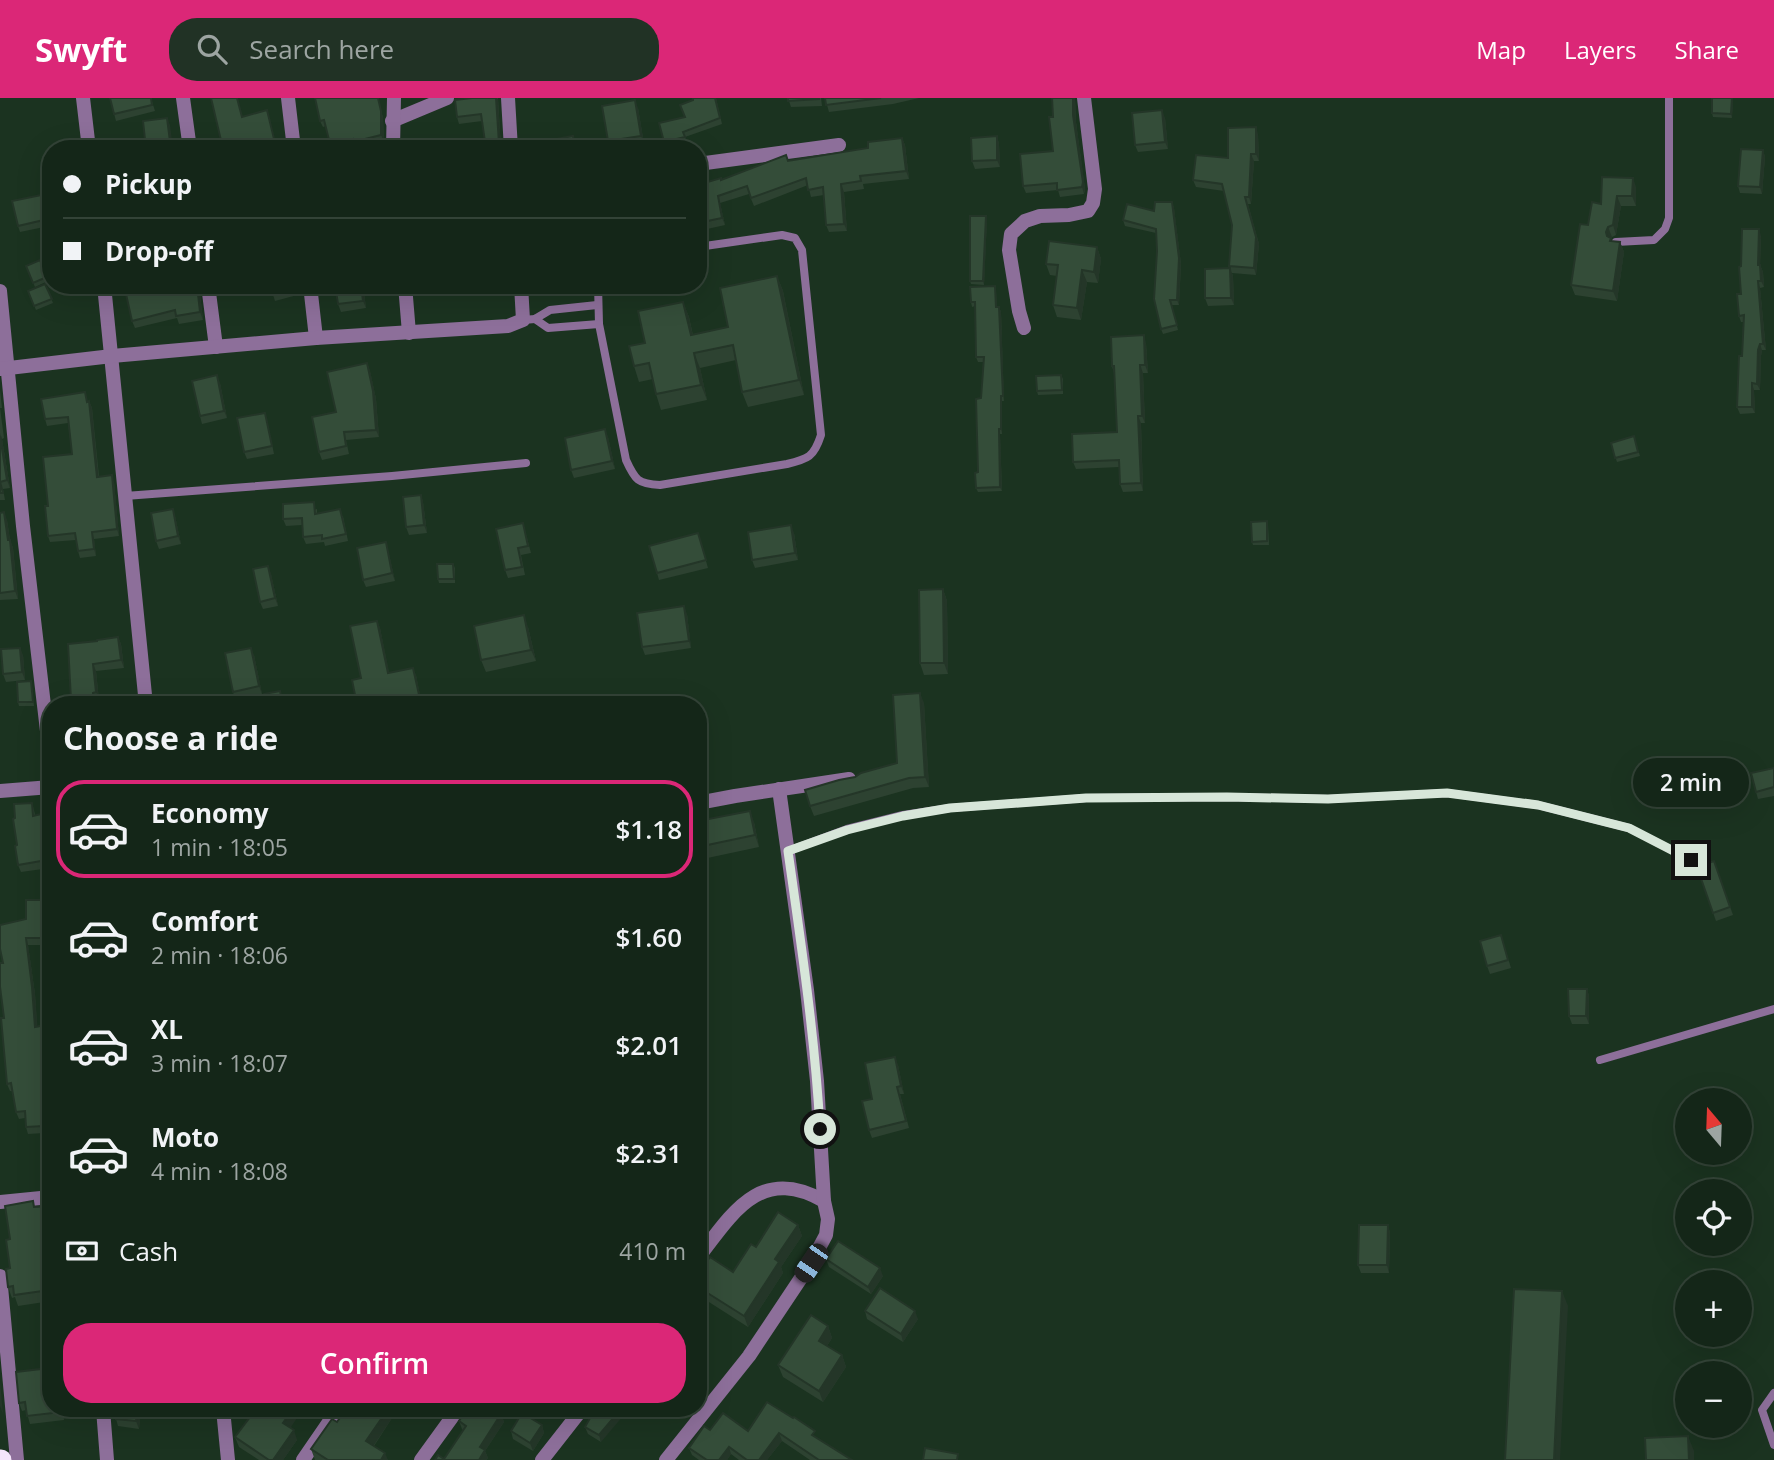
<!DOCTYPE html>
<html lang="en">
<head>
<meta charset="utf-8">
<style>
	:root { --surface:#142618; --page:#213225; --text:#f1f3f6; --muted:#9da5a2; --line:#334337; --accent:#db2777 }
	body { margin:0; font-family:"Open Sans",sans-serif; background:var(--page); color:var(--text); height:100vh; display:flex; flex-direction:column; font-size:26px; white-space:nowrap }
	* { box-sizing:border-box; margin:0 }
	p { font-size:23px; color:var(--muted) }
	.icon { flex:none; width:38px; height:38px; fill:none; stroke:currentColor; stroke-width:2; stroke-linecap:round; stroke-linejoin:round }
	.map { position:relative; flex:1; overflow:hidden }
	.side { position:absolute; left:42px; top:598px; width:665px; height:721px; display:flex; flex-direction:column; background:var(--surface); border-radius:28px; box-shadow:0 7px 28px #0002,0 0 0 2px var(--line) }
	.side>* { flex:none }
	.hud { position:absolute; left:42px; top:42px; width:665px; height:154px; border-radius:28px; box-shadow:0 7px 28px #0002,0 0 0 2px var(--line); display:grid; align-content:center; height:154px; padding:0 21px; background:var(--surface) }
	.needle { width:46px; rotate:341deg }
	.controls { position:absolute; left:1675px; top:990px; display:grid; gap:14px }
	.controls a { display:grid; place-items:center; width:77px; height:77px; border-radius:50%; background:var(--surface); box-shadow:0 7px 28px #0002,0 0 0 2px var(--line); font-size:35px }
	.end { position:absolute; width:32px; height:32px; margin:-16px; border:9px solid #d7e6d9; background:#111; box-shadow:0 0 0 4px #111 }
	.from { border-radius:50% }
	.bubble { position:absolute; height:49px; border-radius:24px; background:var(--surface); box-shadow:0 7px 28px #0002,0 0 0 2px var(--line); font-size:23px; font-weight:600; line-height:49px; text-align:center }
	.car { position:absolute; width:21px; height:42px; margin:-21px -10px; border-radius:9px; box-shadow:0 0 5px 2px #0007; background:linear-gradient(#222 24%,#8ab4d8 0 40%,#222 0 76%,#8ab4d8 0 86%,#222 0) }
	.hud b { display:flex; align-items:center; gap:24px; height:66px; font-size:26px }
	.hud b+b { border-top:2px solid var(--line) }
	.hud i { width:18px; height:18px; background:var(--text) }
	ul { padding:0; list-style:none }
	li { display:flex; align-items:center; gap:21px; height:98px; margin:0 14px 10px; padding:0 7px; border:4px solid transparent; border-radius:28px }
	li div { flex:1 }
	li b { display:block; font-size:26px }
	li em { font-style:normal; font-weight:600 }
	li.active { border-color:var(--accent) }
	li>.icon { width:63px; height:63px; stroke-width:1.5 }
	h2 { padding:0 21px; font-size:32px; line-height:84px }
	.pay { display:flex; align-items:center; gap:18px; height:77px; padding:0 21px; font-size:26px }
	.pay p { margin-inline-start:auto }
	.action { display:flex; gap:14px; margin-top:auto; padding:14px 21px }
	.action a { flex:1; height:80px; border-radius:28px; background:var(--accent); color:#fff; font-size:28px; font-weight:600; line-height:80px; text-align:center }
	header { display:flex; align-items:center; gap:42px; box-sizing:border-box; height:98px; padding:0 35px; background:var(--accent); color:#fff }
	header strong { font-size:33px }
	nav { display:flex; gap:38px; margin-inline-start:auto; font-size:24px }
	.search { width:490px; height:63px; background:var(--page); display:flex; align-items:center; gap:18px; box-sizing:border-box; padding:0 24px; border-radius:28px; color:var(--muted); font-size:26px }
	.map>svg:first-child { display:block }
</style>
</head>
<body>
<header>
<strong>Swyft</strong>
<div class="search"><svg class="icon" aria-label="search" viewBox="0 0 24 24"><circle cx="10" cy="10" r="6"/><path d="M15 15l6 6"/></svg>Search here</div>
<nav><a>Map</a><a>Layers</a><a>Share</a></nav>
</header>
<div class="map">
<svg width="1774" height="1362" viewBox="0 0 1774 1362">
	<rect width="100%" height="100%" fill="#1b3320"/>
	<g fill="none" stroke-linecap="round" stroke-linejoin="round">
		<g stroke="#8d6f9a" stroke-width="8">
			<polyline points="1616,144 1654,142 1665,131 1669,120 1669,0"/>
			<path d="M598,187L599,226L626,362C635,382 638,386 660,387L787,366C808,361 814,359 821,337L802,152L795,140L782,137L698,149"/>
			<polyline points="535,221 548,230 599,226"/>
			<polyline points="523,222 535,221 550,212 597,207"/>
			<polyline points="125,398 392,378 526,365"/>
			<polyline points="788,753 847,731 903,717 950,710 1086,700 1227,699 1328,701 1447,695 1538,707 1629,730 1691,762"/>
			<polyline points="1600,962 1774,911"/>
			<polyline points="1774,1295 1762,1312 1774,1347"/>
		</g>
		<g stroke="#8d6f9a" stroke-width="14">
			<polyline points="83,0 89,51"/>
			<polyline points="183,0 190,51"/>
			<polyline points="288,0 294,51"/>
			<polyline points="508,0 511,51"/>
			<polyline points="392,23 447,0"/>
			<polyline points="393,51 394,0"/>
			<polyline points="698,66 839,47"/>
			<polyline points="104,187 146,607"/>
			<polyline points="208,187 216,249"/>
			<polyline points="310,187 316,240"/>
			<polyline points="405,187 409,235"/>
			<polyline points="0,193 23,428 51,667"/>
			<polyline points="1024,230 1019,213 1009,152 1011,136 1025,123 1040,118 1069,117 1088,113 1093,105 1095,91 1084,0"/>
			<polyline points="0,271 112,258 316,240 508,228 523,222 521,187"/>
			<polyline points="0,693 51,689"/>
			<polyline points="698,705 735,698 849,681"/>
			<polyline points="0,1104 51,1099"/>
			<path d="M698,1160C733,1114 761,1067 824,1103"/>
			<polyline points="0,1178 17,1362"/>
			<polyline points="103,1311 107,1362"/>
			<polyline points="223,1311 228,1362"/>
			<polyline points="303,1362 338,1311"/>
			<polyline points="421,1362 458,1311"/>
			<polyline points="542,1362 582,1311"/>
			<polyline points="666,1362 749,1258 811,1165 826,1137 828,1121 824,1103 817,983 807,892 779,691"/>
		</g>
		<polyline stroke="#f4e5fb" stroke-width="21" points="0,1362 1,1362"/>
	</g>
	<g fill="#2d4231">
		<polygon points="110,0 151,0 155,13 116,23"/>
		<polygon points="315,0 378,0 383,20 384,44 356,51 355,48 342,51 332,51 326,28 323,29 320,23"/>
		<polygon points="472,0 498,0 501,50 482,23 459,26 457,19"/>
		<polygon points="693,0 716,0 722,26 685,39 687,45 666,50 664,44 685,19 693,2"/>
		<polygon points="788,0 821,0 822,8 791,9"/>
		<polygon points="825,0 919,0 893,6 829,14"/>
		<polygon points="1052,0 1075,0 1076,24 1085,91 1084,96 1060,99 1058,92 1026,95 1023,88 1053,53"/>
		<polygon points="1733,0 1732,20 1713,19 1712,15"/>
		<polygon points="638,10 644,46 611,51 608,43"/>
		<polygon points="1165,20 1168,51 1138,54 1135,47"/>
		<polygon points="1258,36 1259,63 1254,63 1251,106 1248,106 1259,146 1256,177 1232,175 1233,178 1234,207 1208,208 1205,200 1230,170 1229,168 1232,127 1224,93 1196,89 1193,82 1228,60"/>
		<polygon points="997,38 999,46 1000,69 975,71 972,63"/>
		<polygon points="902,40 905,47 909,81 863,86 864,91 844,94 847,133 829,134 826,127 824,97 811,99 808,87 754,108 749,96 720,105 725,127 698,133 698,84 701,83 702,86 721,82 788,63 868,50"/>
		<polygon points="1763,52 1765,59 1762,96 1740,95 1738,88"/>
		<polygon points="1636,89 1636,108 1621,108 1616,137 1612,139 1611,141 1611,143 1620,144 1624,154 1617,203 1575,197 1571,187 1588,127 1601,106"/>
		<polygon points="51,95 49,128 20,134 18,128"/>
		<polygon points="1172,104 1174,110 1181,166 1179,207 1172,207 1178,232 1163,236 1161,231 1156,135 1125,128 1123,122 1154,113"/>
		<polygon points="987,121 984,187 971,186 970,183"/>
		<polygon points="1761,138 1760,167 1763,174 1764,189 1760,190 1766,252 1762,252 1761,258 1760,292 1754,292 1755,315 1740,316 1737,309 1742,258 1743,224 1741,224 1739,218 1741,196"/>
		<polygon points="1097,149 1101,161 1098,185 1087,184 1081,222 1057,219 1053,207 1057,178 1050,177 1046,166"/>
		<polygon points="40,162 48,183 35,189 26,168"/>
		<polygon points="777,178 783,193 804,297 748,309 742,294 736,262 700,270 707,302 661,312 656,296 653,281 639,284 634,268 645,245 683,204 689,219 693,237 728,229"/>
		<polygon points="45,186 53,205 36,212 28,193"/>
		<polygon points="199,187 203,222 179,226 177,220 135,230 132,223"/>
		<polygon points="270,187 300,187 301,196 275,203"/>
		<polygon points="335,187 395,187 396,191 364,194 366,210 341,214 338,206"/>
		<polygon points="995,188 996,193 997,209 999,209 1001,214 1004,303 1002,303 1002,336 1000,336 1002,393 978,394 976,390 978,374 981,300 983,264 978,264 976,259 975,208 972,209 971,204"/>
		<polygon points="1146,245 1148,275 1143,275 1145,325 1141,325 1143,393 1123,394 1120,386 1119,369 1076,371 1073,364 1117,334 1114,275 1112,268"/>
		<polygon points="367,265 370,273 376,301 379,339 346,342 349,356 322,362 319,354 336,314"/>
		<polygon points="1061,277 1063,281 1063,296 1038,297 1037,293"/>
		<polygon points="220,285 227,320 202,326 200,318"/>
		<polygon points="0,292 2,310 0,310 4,340 2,341 10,390 3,391 5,402 0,402"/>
		<polygon points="89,303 92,310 99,378 114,384 119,438 94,441 96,458 80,460 78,453 76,442 50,444 48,438 48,408 72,356 68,325 47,328 45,321"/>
		<polygon points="267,322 274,356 247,361 244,354"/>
		<polygon points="1634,338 1640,358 1617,364 1611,345"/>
		<polygon points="608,339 615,371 574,380 571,372"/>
		<polygon points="421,397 423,404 427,435 409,437 406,429"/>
		<polygon points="317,411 317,415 343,418 348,443 325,448 324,444 306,446 303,439 302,427 286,428 283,421"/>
		<polygon points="0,415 7,422 10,442 13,450 18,501 0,502"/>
		<polygon points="175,418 181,446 159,451 156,443"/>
		<polygon points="1267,423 1268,427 1269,447 1253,447 1252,444"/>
		<polygon points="523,425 531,455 521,457 525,477 508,480 505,472"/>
		<polygon points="698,435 708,470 659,482 657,475"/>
		<polygon points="794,435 798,462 755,470 752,462"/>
		<polygon points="386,444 388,452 395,483 366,489 363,482"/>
		<polygon points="453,466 455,470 455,485 439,485 438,481"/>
		<polygon points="271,476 278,508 263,511 260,504"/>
		<polygon points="943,491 947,503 948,576 924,577 920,565"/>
		<polygon points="687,516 691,550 645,557 642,549"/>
		<polygon points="377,523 380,530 389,575 416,577 422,607 357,607 361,580"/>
		<polygon points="528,529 536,563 486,574 481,562"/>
		<polygon points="118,539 121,546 124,570 96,573 99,602 96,602 96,607 68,607 97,543"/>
		<polygon points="23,557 25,582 6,584 3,576"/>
		<polygon points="254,557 262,596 235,601 233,594"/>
		<polygon points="31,583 34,608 19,608 18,604"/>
		<polygon points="924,605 929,689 913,690 814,718 810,708 855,679 897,665"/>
		<polygon points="1774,670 1774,698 1758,701 1756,694"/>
		<polygon points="1686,682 1691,702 1660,710 1658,702"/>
		<polygon points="32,705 34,712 35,717 43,724 50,770 21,774 18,767 15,720"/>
		<polygon points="698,723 754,724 759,749 698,762"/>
		<polygon points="1714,763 1733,817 1716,823 1697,769"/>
		<polygon points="50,802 51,804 51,847 28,847 35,896 37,928 51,926 51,1042 46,1042 44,1035 28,1036 26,1029 25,1020 19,1021 16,1014 13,993 10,993 7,986 3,865 26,821"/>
		<polygon points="1501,837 1511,870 1490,876 1487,868"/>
		<polygon points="1587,891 1589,898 1589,926 1572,926 1569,918"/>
		<polygon points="898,967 904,996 900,996 909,1030 872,1040 869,1032"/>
		<polygon points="51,1108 51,1144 45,1144 51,1183 51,1203 18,1208 15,1199 12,1200 8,1189 10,1170 10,1141 35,1109"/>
		<polygon points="798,1127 802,1138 781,1169 783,1175 748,1229 698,1197 698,1176 733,1174 756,1149"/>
		<polygon points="1388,1127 1390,1135 1389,1175 1361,1175 1358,1167"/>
		<polygon points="826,1161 883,1178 871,1196 829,1169"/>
		<polygon points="865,1213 918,1221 903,1244 867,1221"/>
		<polygon points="828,1228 832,1240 827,1248 842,1257 846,1269 823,1304 783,1279 778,1267"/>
		<polygon points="51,1247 51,1272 49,1272 46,1263"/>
		<polygon points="44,1278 44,1283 51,1311 63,1311 64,1322 30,1326 26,1312 22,1313 19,1305"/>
		<polygon points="117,1311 141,1311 139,1331 118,1328 116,1321"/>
		<polygon points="346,1311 389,1311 392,1320 374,1348 388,1362 315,1362 311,1351 337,1324"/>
		<polygon points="595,1311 601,1344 588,1336 585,1329"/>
		<polygon points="501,1316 504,1324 485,1353 488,1360 486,1362 435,1362 444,1361 463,1332 462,1331 459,1323"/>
		<polygon points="793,1320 818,1341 852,1362 810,1362 782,1343 767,1362 739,1362 731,1356 727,1362 699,1362 692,1357 689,1350 710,1332 748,1333"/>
		<polygon points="542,1327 544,1335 533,1353 513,1341 511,1333"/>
		<polygon points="290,1330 297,1342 283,1362 259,1362 239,1349 235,1339"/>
	</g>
	<g fill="#243628">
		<polygon points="378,0 383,20 384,44 381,37"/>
		<polygon points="496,0 498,1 501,51 499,45"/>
		<polygon points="1073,0 1075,0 1076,24 1085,91 1084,96 1082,89 1073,17"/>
		<polygon points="1732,0 1733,0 1732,20 1731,16"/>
		<polygon points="635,2 638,10 644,46 641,38"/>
		<polygon points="1162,12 1165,20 1168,51 1165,44"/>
		<polygon points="167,20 170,27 173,51 171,51"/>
		<polygon points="1256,29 1258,36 1259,63 1256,56"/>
		<polygon points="997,38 999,46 1000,69 997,62"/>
		<polygon points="902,40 905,47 909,81 906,73"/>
		<polygon points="1763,52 1765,59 1762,96 1760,89"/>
		<polygon points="1251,56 1254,63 1251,106 1249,99"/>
		<polygon points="1633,80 1636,89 1636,108 1632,98"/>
		<polygon points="841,86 844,94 847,133 844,126"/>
		<polygon points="718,98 720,105 725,127 722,120"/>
		<polygon points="1617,98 1621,108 1616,137 1613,127"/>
		<polygon points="1245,99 1259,146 1256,177 1254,170"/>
		<polygon points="1172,104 1174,110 1181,166 1179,207 1177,202"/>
		<polygon points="986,118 987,121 984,187 983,183"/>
		<polygon points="1608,129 1612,139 1611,141 1614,150 1609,144 1606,134"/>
		<polygon points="1759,131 1761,138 1760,174 1758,167"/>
		<polygon points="1620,144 1624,154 1617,203 1613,193"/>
		<polygon points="1097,149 1101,161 1098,185 1094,174"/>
		<polygon points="1760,167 1763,174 1764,189 1761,183"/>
		<polygon points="1230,170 1233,178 1234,207 1231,200"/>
		<polygon points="1082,172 1087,184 1081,222 1077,210"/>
		<polygon points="777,178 783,193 804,297 799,282"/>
		<polygon points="1758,183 1760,190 1766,252 1763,246"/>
		<polygon points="197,187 199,187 203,222 200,214"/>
		<polygon points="361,187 364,194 366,210 363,203"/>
		<polygon points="995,188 996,193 997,214 996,209"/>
		<polygon points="683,204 689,219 696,253 691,237"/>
		<polygon points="999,209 1001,214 1004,303 1003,298"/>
		<polygon points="1144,237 1146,245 1148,275 1145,267"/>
		<polygon points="1760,246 1762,252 1761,258 1760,292 1757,286 1758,252"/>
		<polygon points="694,255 700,270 707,302 701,287"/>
		<polygon points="367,265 370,273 376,301 379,339 376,332"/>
		<polygon points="1140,267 1143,275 1145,325 1142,318"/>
		<polygon points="217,277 220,285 227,320 224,313"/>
		<polygon points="1752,285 1754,292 1755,315 1752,309"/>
		<polygon points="1001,298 1002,303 1002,336 1001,331"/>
		<polygon points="89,303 92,310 99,385 97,379"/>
		<polygon points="1138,318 1141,325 1143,393 1141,385"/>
		<polygon points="605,331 608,339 615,371 612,363"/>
		<polygon points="999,331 1000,336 1002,393 1000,389"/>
		<polygon points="0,335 2,341 10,390 7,382"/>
		<polygon points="112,377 114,384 119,438 117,431"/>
		<polygon points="421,397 423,404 427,435 424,427"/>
		<polygon points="173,411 175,418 181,446 178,438"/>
		<polygon points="4,414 7,422 11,448 10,442 13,450 18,501 15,493"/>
		<polygon points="791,427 794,435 798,462 795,455"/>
		<polygon points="92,434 94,441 96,458 94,451"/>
		<polygon points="386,444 388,452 395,483 392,475"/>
		<polygon points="268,468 271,476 278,508 275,500"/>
		<polygon points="943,491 947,503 948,576 944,565"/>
		<polygon points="684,508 687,516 691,550 689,543"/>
		<polygon points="524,517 528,529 536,563 531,552"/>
		<polygon points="377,523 380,530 391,583 388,575"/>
		<polygon points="118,539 121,546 124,570 121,562"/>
		<polygon points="20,550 23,557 25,582 22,574"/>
		<polygon points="251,550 254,557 262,596 259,588"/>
		<polygon points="93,566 96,573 99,602 96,594"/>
		<polygon points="413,570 416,577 422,607 420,601"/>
		<polygon points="93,595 96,602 96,607 94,607"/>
		<polygon points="920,595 924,605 929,689 925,679"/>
		<polygon points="750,713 754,724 759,749 755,737"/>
		<polygon points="41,716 43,724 50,770 47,762"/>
		<polygon points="26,840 28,847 35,896 38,936 35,929"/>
		<polygon points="1587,891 1589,898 1589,926 1586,918"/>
		<polygon points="895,959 898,967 904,996 901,988"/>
		<polygon points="798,1127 802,1138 781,1169 783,1175 748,1229 744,1218 775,1161"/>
		<polygon points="1388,1127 1390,1135 1389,1175 1387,1167"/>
		<polygon points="41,1134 45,1144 51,1183 51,1195"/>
		<polygon points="880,1170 883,1178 871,1196 868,1189"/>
		<polygon points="1562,1193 1568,1208 1560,1362 1554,1362"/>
		<polygon points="915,1213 918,1221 903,1244 901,1236"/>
		<polygon points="828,1228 832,1240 823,1254 819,1243"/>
		<polygon points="842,1257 846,1269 823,1304 819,1293"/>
		<polygon points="41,1271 44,1278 44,1291 41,1283"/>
		<polygon points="0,1283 3,1316 0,1308"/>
		<polygon points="138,1311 141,1311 139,1331 136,1323"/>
		<polygon points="293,1311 303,1311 287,1335 283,1325"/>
		<polygon points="388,1311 389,1311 392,1320 370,1353 366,1343"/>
		<polygon points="621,1311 629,1311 601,1344 599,1337"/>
		<polygon points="501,1316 504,1324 485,1353 488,1360 486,1362 479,1362 480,1349"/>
		<polygon points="542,1327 544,1335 533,1353 530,1345"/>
		<polygon points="294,1332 297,1342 283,1362 273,1362"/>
		<polygon points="779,1335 782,1343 767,1362 759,1362"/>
		<polygon points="1688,1338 1694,1353 1694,1362 1689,1362"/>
		<polygon points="729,1349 731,1356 727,1362 719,1362"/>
		<polygon points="385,1355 388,1362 381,1362"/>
	</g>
	<g fill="#344d39" stroke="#243628" stroke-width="2">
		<polygon points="110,0 151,0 152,7 114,16"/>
		<polygon points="211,0 237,0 242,19 267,12 276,49 270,51 223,51"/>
		<polygon points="315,0 378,0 381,13 381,37 353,44 353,41 330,46 324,22 320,23"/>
		<polygon points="472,0 496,0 499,45 502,51 486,51 481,16 457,19 455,2"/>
		<polygon points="693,0 715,0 720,20 683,34 685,39 664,44 659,25 685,19 680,7 693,2"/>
		<polygon points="788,0 819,0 819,1 788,3"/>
		<polygon points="825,0 881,0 826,7"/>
		<polygon points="1052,0 1073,0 1073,17 1083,84 1082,89 1057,92 1057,85 1023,88 1020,56 1053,53 1049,19 1053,19"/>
		<polygon points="1712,0 1732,0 1731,16 1712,15"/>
		<polygon points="635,2 641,38 608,43 602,8"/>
		<polygon points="1162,12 1165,44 1135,47 1132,15"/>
		<polygon points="167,20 171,51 146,51 143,23"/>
		<polygon points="1256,29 1256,56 1251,56 1249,99 1245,99 1256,139 1254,170 1229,168 1232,127 1222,86 1193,82 1196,57 1228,60 1228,30"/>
		<polygon points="573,38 575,51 541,51 540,44"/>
		<polygon points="997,38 997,62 972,63 971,40"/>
		<polygon points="902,40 906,73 860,78 861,83 841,86 844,126 826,127 823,89 808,92 806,80 751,100 747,88 718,98 722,120 698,125 698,84 701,83 701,86 721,80 721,82 786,57 788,63 868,50 868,44"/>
		<polygon points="1741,51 1763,52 1760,89 1738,88"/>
		<polygon points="1602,79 1633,80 1632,98 1617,98 1613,127 1608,129 1606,134 1607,138 1611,140 1610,143 1620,144 1613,193 1571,187 1580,126 1588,127 1592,104 1601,106"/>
		<polygon points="51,95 51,134 48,121 18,128 12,103"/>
		<polygon points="1155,104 1172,104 1179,160 1177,202 1170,202 1177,227 1161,231 1154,201 1157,153 1156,131 1123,122 1127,106 1154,113"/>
		<polygon points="970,118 986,118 983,183 970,183"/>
		<polygon points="1742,131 1759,131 1758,167 1760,167 1761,183 1758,183 1763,246 1760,246 1758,252 1757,286 1752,285 1752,309 1737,309 1739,258 1742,258 1744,217 1739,218 1737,196 1741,196 1739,169 1741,168"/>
		<polygon points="1049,143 1097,149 1094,174 1082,172 1077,210 1053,207 1058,167 1046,166"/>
		<polygon points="40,162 47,179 33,185 26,168"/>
		<polygon points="1230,170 1231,200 1205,200 1205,171"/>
		<polygon points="777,178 799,282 742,294 733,247 694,255 701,287 656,296 649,265 634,268 629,248 645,245 638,213 683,204 691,237 728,229 720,190"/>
		<polygon points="45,186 52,201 34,208 28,193"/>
		<polygon points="124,187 197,187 200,214 176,218 175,212 132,223"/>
		<polygon points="270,187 298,187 299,188 272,195"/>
		<polygon points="335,187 361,187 363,203 338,206"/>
		<polygon points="995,188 996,209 999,209 1003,298 1001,298 1001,331 999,331 1000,389 976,390 975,375 978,374 976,301 981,300 984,259 976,259 975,204 971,204 970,189"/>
		<polygon points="1144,237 1145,267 1140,267 1142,318 1138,318 1141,385 1120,386 1119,362 1073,364 1072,336 1117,334 1114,268 1112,268 1111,239"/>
		<polygon points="367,265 373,293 376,332 344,334 346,348 319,354 312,319 336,314 327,274"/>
		<polygon points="217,277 224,313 200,318 192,283"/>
		<polygon points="1061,277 1062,292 1037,293 1036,278"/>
		<polygon points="85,294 87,304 89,303 97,379 112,377 117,431 92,434 94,451 78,453 75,435 48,438 45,408 48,408 43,359 72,356 68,319 45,321 41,301"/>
		<polygon points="265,315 272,348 244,354 237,320"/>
		<polygon points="605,331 612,363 571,372 565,340"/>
		<polygon points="0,338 7,382 0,384 3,395 0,395"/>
		<polygon points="1634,338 1638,354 1615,360 1611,345"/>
		<polygon points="421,397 424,427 406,429 403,399"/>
		<polygon points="314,404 315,416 340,411 346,436 322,441 322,437 303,439 302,420 283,421 283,406"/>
		<polygon points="173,411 178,438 156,443 151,415"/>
		<polygon points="4,414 8,442 10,442 15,493 0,495 0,415"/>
		<polygon points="1267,423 1267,443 1252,444 1251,424"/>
		<polygon points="523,425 528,448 518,450 522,469 505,472 496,431"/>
		<polygon points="791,427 795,455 752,462 748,434"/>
		<polygon points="698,435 706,462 657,475 649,448"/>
		<polygon points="386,444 392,475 363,482 357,450"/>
		<polygon points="437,466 453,466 454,481 438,481"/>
		<polygon points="268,468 275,500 260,504 253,471"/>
		<polygon points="943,491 944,565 920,565 919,492"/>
		<polygon points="684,508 689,543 642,549 637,515"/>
		<polygon points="524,517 531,552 481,562 474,528"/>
		<polygon points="377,523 388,575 413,570 420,601 392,607 357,607 352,582 361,580 350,528"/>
		<polygon points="118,539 121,562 93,566 96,594 93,595 94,607 68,607 67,602 71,602 68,546 97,543 97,542"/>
		<polygon points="20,550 22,574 3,576 1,551"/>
		<polygon points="251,550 259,588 233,594 225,555"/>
		<polygon points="31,583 33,604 18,604 17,584"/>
		<polygon points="280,593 283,607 266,607 264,596"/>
		<polygon points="920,595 925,679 909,680 810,708 805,692 839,682 855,679 861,675 897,665 893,597"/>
		<polygon points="519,599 521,607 499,607 499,603"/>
		<polygon points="1774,670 1774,689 1756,694 1751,675"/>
		<polygon points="1683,675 1688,695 1658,702 1653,682"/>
		<polygon points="32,705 33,718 41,716 47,762 18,767 15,748 17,747 13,721 15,720 14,706"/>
		<polygon points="750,713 755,737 698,749 698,723"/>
		<polygon points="1714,763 1730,809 1713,815 1697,769"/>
		<polygon points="26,802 50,802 51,840 26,840 32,889 35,929 51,926 51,1034 44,1035 43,1028 26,1029 25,1013 16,1014 11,985 7,986 1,920 4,920 0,889 0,865 3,865 0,851 0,827 26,821"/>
		<polygon points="1501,837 1508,862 1487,868 1480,843"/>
		<polygon points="1568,891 1587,891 1586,918 1569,918"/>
		<polygon points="895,959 901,988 897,989 906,1023 869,1032 862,1003 872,1001 865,965"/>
		<polygon points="33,1103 34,1109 51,1108 51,1133 41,1134 50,1192 14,1197 13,1188 8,1189 6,1171 10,1170 6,1142 10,1141 5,1108"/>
		<polygon points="778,1114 798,1127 775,1161 779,1164 744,1218 698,1189 698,1176 710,1159 733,1174 751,1146 756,1149"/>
		<polygon points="1359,1127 1388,1127 1387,1167 1358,1167"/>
		<polygon points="838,1143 880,1170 868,1189 826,1161"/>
		<polygon points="880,1190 915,1213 901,1236 865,1213"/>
		<polygon points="1514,1191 1562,1193 1554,1362 1505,1362"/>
		<polygon points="811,1217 828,1228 819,1243 842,1257 819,1293 778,1267"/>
		<polygon points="51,1247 51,1263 46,1263 43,1248"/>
		<polygon points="41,1271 41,1283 51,1284 51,1311 61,1311 62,1314 27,1318 25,1304 19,1305 16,1274"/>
		<polygon points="767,1304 793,1320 794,1319 815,1333 812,1337 852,1362 819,1362 779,1335 759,1362 747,1362 729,1349 719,1362 707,1362 689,1350 704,1328 710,1332 723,1315 748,1333"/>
		<polygon points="117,1311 138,1311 136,1323 116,1321"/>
		<polygon points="256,1311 293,1311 283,1325 294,1332 273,1362 269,1362 235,1339"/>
		<polygon points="346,1311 388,1311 366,1343 385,1355 381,1362 328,1362 311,1351 332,1321 337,1324"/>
		<polygon points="467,1311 493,1311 501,1316 480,1349 485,1352 479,1362 435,1362 438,1357 444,1361 466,1328 459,1323"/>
		<polygon points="595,1311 621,1311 599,1337 585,1329"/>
		<polygon points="522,1315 542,1327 530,1345 511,1333"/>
		<polygon points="1688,1338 1689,1362 1646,1362 1645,1340"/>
		<polygon points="925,1350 958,1356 957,1362 923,1362"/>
	</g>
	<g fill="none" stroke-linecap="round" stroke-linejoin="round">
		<path stroke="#d7e6d9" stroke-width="9" d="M820,1031C815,938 801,845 788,753L847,732L903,718L950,710L1086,700L1227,699L1328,701L1447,695L1538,707L1629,730L1691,762"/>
	</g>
</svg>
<div class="controls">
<a><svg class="needle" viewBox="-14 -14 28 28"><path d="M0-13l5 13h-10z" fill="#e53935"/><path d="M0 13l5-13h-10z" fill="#9da5a2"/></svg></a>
<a><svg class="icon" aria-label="locate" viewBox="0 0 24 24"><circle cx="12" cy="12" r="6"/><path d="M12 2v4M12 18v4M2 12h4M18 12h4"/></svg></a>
<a>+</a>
<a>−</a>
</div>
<i class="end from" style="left:820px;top:1031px"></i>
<i class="end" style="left:1691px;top:762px"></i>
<div class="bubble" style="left:1633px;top:660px;width:116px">2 min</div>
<i class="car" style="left:811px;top:1165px;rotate:214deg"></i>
<div class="hud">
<b><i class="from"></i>Pickup</b>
<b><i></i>Drop-off</b>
</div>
<section class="side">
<h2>Choose a ride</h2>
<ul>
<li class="active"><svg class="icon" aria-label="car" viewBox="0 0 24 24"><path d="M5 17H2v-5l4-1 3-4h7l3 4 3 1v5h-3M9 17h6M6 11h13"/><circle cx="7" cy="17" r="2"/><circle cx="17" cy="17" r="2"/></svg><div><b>Economy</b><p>1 min · 18:05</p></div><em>$1.18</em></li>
<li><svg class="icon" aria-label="car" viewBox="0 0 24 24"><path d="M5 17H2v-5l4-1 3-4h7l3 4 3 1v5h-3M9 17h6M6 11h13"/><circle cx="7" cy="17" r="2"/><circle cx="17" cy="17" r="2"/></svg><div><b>Comfort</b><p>2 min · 18:06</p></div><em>$1.60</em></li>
<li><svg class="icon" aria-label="car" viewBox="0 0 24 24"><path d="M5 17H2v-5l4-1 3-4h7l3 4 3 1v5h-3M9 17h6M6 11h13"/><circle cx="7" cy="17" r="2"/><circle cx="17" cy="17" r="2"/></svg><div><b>XL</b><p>3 min · 18:07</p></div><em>$2.01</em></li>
<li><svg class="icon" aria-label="car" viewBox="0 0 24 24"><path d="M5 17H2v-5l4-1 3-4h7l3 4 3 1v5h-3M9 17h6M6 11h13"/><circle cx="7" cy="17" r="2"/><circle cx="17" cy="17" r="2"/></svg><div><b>Moto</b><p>4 min · 18:08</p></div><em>$2.31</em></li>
</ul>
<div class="pay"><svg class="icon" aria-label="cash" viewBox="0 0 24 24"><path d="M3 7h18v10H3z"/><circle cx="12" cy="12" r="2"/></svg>Cash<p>410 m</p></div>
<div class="action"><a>Confirm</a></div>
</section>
</div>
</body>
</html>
